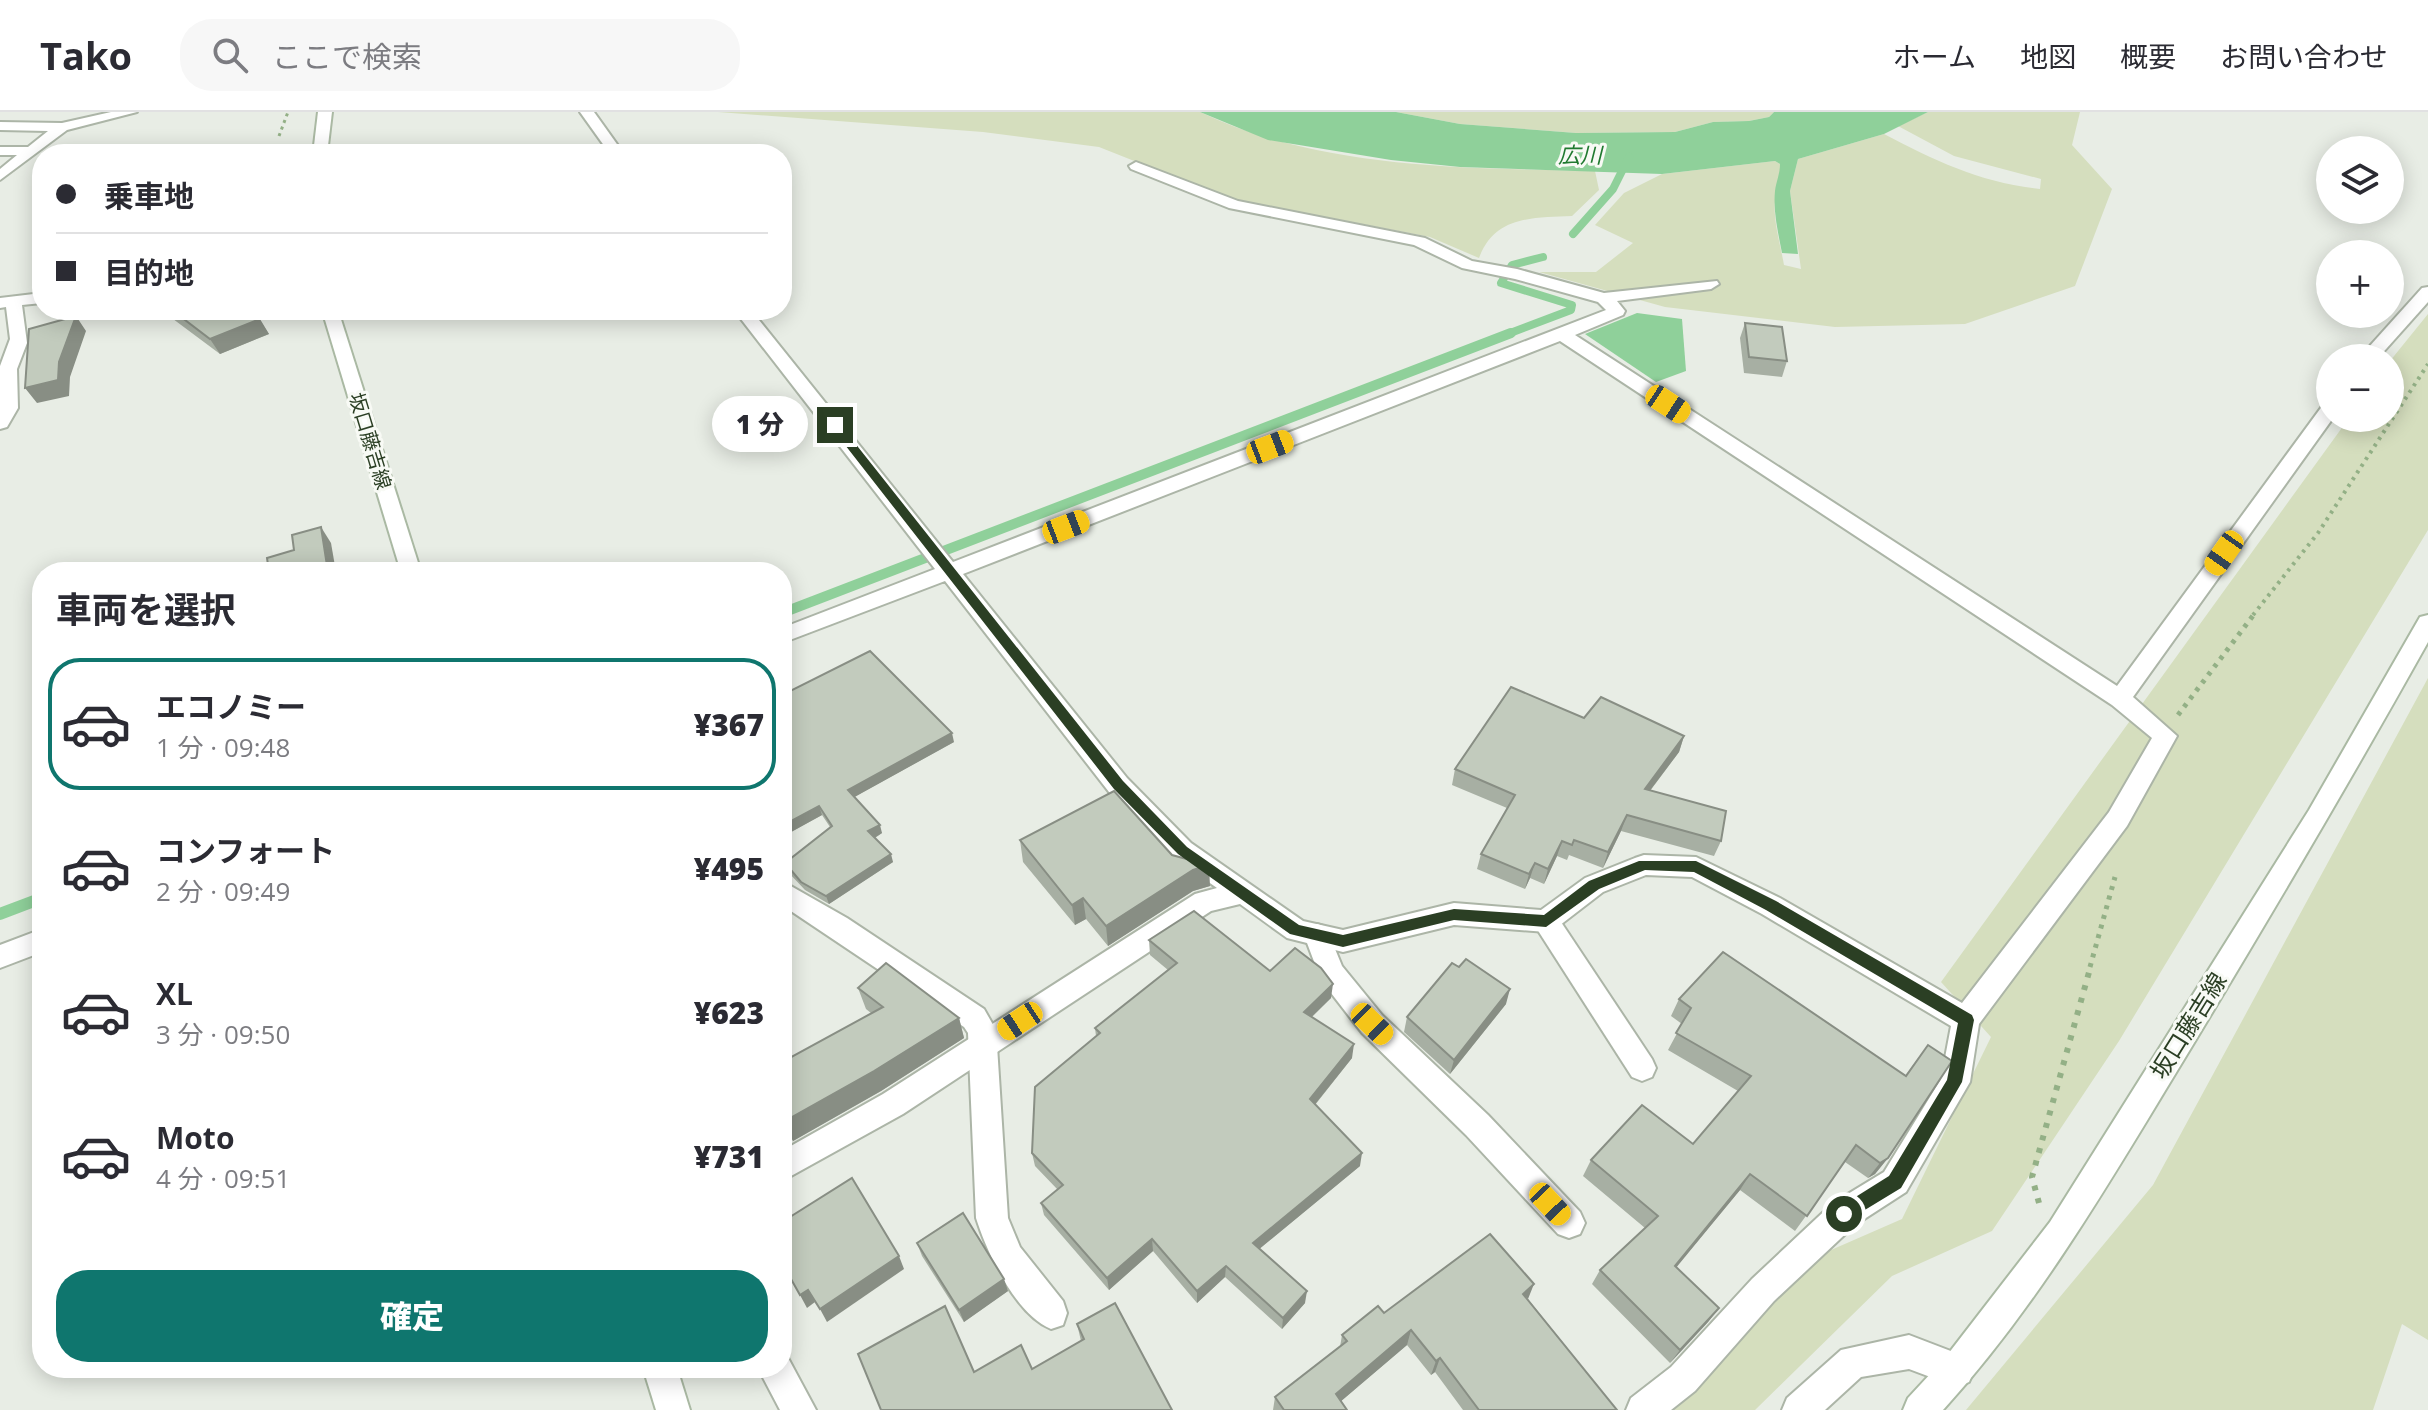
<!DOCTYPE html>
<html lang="ja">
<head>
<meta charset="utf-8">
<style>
	:root { --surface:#fff; --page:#f7f7f7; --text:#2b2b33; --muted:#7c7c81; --line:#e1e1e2; --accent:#0f766e }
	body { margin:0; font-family:"Open Sans","Noto Sans JP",sans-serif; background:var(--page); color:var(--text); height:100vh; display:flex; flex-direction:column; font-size:30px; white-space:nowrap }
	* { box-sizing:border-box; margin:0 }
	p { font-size:26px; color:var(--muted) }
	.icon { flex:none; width:44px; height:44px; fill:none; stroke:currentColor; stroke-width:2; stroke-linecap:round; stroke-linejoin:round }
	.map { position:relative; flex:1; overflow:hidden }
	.drawer { position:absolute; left:32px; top:450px; width:760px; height:816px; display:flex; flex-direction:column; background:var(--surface); border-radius:32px; box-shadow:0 4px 20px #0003 }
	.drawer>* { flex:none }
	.guide { position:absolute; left:32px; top:32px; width:760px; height:176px; border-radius:32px; box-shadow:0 4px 20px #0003; display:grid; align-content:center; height:176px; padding:0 24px; background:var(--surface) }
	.buttons { position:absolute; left:2316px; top:24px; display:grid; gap:16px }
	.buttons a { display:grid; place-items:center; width:88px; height:88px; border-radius:50%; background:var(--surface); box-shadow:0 4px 20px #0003; font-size:40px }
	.end { position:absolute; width:36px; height:36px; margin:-18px; border:10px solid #2b3f24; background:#fff; box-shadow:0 0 0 4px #fff }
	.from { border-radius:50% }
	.bubble { position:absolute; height:56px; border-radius:28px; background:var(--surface); box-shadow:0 4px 20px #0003; font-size:26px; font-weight:800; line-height:56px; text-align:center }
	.car { position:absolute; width:24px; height:48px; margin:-24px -12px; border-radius:10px; box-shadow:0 0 6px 2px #0007; background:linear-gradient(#f5c518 24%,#345 0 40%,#f5c518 0 76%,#345 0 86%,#f5c518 0) }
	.guide b { display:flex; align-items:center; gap:28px; height:76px; font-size:30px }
	.guide b+b { border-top:2px solid var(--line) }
	.guide i { width:20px; height:20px; background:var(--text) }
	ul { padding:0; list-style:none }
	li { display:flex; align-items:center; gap:24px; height:132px; margin:0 16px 12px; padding:0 8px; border:4px solid transparent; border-radius:32px }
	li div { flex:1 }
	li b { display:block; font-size:30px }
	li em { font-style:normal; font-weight:800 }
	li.active { border-color:var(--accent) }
	li>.icon { width:72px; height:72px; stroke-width:1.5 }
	h2 { padding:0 24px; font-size:36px; line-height:96px }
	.button { display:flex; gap:16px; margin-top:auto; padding:16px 24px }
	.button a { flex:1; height:92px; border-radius:32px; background:var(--accent); color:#fff; font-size:32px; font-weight:800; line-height:92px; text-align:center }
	header { display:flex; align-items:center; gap:48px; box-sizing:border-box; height:112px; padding:0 40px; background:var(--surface); border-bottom:2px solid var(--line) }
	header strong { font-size:38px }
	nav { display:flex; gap:44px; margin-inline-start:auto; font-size:28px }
	.search { width:560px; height:72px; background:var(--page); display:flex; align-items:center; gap:20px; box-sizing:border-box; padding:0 28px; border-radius:32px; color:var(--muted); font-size:30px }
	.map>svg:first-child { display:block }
</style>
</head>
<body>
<header>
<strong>Tako</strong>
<div class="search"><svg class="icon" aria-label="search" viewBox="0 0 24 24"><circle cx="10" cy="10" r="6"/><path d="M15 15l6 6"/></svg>ここで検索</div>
<nav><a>ホーム</a><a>地図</a><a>概要</a><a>お問い合わせ</a></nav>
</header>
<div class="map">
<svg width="2428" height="1298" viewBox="0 0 2428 1298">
	<rect width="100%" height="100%" fill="#e8ede5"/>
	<g fill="#d5debe">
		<path d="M718,0H1200C1320,57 1464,56 1595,59L1599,78L1572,104C1534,106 1495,103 1479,146L1430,125L1230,87L1099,35L983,20Z"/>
		<polygon points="1396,0 1774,0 1769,5 1749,9 1713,10 1675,20 1576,21 1460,12"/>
		<path d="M1928,0H2080L2072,33L2112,77L2075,174L1965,212L1835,215L1665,195L1539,160H1596L1633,131L1595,113L1624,81L1662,62L1775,49L1780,52C1781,69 1773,85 1775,103C1776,119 1781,136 1784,153L1801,157L1790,79L1798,47L1884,22C1935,49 1982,71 2040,77L2041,67L1954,44L1898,14Z"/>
		<polygon points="2428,202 2428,418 2119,929 1992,1119 1892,1164 1755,1298 1672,1298 1815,1145 1902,1107 1991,925 1941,870 2349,306 2390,306 2390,249"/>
		<polygon points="2428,566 2428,1228 2402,1212 2373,1298 1966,1298 2153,1073"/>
	</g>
	<g fill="#8fd09a">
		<path d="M1200,0H1396L1460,12L1576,21L1675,20L1713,10L1749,9L1769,5L1774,0H1928L1884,22L1798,47L1790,79L1798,142L1782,141C1778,120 1773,100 1775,79C1776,70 1780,62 1780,52L1775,49L1662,62L1460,55L1391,48L1268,28Z"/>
		<polygon points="1637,201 1682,207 1686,259 1656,270 1585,222"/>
	</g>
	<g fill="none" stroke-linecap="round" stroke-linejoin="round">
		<g stroke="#8fd09a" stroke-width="8">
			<polyline points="1573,122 1613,77 1629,45"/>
			<polyline points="1505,223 1571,198 1572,193 1501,171 1512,153 1543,145"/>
		</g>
		<polyline stroke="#8fd09a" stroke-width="10" points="782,501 1511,221"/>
		<polyline stroke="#8fd09a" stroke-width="12" points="0,802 42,786"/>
		<g stroke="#acb5a7" stroke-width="4">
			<g id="service">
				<polygon points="580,0 594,0 624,42 610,42"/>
				<path d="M782,769L847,806L984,897L996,918L1008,1106L1020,1135L1063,1189L1067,1201L1063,1213L1051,1217C1016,1203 987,1141 976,1106L968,921L964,915L782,793Z"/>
				<polygon points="1546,798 1555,801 1652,947 1656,956 1652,965 1642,969 1632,965 1537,817 1533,809 1537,801"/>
				<polygon points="1317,812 1326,815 1342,854 1382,903 1488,1003 1580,1100 1585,1111 1580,1122 1569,1126 1558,1122 1466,1023 1362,921 1321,868 1304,823 1308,815"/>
			</g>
		</g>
		<g stroke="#acb5a7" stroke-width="4">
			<g id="minor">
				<polygon points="111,0 137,0 67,18 0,68 0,57 17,43 0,43 0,35 28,35 48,19 0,18 0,10 62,11"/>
				<path d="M1136,50L1238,89L1425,126L1472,149L1517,157L1604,181L1717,169L1719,172L1711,177L1617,189L1625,199L1623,203L1575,223L2117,574L2323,293L2330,291V306H2333L2133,585L2177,624L2127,714L1979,912L1970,970L1906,1080L1855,1113L1774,1189L1695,1279L1671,1298H1626L1631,1286L1671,1255L1752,1167L1833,1091L1884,1060L1941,967L1951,914L1762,802L1692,765L1646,763L1603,780L1555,817L1546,820L1454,813L1343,840L1287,826L1240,792L1211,799L903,1002L782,1069V1039L883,982L1195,782L1217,776L1173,745L1109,680L945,469L782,531V516L935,457L734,198H751L953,450L1606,198L1598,190L1515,167L1462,156L1414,133L1229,96L1131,57L1129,54ZM1560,229L2112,593L2152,626L2109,700L1962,891L1780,786L1696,745L1644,743L1635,746L1585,766L1541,798L1454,791L1343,818L1303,809L1191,731L1127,666L963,462Z"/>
				<polygon points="2428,175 2428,190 2378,246 2359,246 2422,176"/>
				<polygon points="42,181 42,191 22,193 27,231 17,257 18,296 7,315 0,317 0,254 10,227 6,195 0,196 0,186"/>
				<polygon points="1909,1223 1969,1246 1974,1258 1969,1270 1957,1275 1909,1257 1861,1265 1825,1298 1782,1298 1787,1286 1841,1238"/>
				<polygon points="782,1242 787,1244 816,1298 780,1298 758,1256 782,1256"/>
			</g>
		</g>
		<g stroke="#acb5a7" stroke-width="4">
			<polygon id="tertiary" points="42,817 42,840 0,856 0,833"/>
		</g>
		<g stroke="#aab9a3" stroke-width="4">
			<g id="secondary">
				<polygon points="318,0 332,0 327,42 313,42"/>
				<polygon points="322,198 338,198 421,460 401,460"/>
				<path d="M2428,503V530C2347,675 2263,817 2177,959C2106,1076 2036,1196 1943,1298H1903L1908,1286L1945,1246L2050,1110L2309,698L2420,505Z"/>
				<polygon points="643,1256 677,1256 690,1298 656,1298"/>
			</g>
		</g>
		<polyline stroke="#93b086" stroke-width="3" stroke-dasharray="3 4" stroke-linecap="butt" points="279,24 288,0"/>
		<polyline stroke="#93b086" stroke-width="4" stroke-dasharray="3 5" stroke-linecap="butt" points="2253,503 2318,421 2428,252"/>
		<g stroke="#93b086" stroke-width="5" stroke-dasharray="4 6" stroke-linecap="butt">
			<polyline points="2178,603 2255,501"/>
			<polyline points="2090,855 2115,765"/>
		</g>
		<polyline stroke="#93b086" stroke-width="6" stroke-dasharray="5 8" stroke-linecap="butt" points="2039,1091 2032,1065 2091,853"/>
		<use href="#service" fill="#fff" fill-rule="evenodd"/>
		<use href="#minor" fill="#fff" fill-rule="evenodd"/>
		<use href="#tertiary" fill="#fff" fill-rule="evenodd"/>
		<use href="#secondary" fill="#fff" fill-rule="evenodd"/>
	</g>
	<g fill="#a7afa3">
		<polygon points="161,198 260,198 257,204 269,222 220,242"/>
		<polygon points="1745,211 1787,249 1782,265 1744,261 1740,226"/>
		<polygon points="782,583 954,630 854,685 882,721 875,726 893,750 829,792 805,778 788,760 785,751 830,715 822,703 782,725"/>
		<polygon points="1584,606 1684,624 1679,640 1650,679 1721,729 1714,744 1621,719 1603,756 1569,743 1567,748 1557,744 1544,772 1530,766 1525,777 1477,757 1481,742 1507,696 1452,673 1455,657"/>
		<polygon points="1020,728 1172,743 1210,774 1193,779 1108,834 1086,807 1075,813 1023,750"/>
		<polygon points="1149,828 1270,859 1331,886 1312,905 1352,946 1315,993 1360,1054 1259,1137 1305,1191 1282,1217 1225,1165 1197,1191 1153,1139 1109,1178 1044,1103 1041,1091 1058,1078 1035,1054 1032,1041 1096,924 1095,916 1168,858 1150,843"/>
		<polygon points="1459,855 1506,892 1450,962 1404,920 1407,905"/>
		<polygon points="858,876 959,906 964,926 881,979 793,1029 782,1008 871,901 866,897"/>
		<polygon points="1679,887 1905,964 1928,933 1888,1046 1875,1062 1868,1066 1845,1050 1795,1119 1740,1078 1676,1155 1719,1196 1708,1210 1670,1251 1592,1172 1600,1158 1645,1116 1583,1064 1591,1048 1693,1032 1738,979 1668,938 1682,912 1671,904"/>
		<polygon points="917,1131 1008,1179 964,1210 922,1144"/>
		<polygon points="1528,1187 1617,1298 1463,1298 1435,1260 1431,1263 1407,1233 1341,1289 1347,1298 1273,1298 1275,1285 1340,1235 1342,1223 1384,1201"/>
		<polygon points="1077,1212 1172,1298 974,1260 1032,1257 1081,1229"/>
	</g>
	<g fill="#888e84">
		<polygon points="246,198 260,198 254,209 260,207 269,222 220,242 210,227"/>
		<polygon points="76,204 86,219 70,265 69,284 37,291 25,276 59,250"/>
		<polygon points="321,415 331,431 336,460 328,460"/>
		<polygon points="952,621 954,630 851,687 848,678"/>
		<polygon points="1684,624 1679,640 1639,693 1645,677"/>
		<polygon points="819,694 822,703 782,725 782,714"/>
		<polygon points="1627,703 1621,719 1603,756 1608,740"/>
		<polygon points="880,713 882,721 871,728 868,719"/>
		<polygon points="1562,729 1557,744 1544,772 1548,757"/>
		<polygon points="891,742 893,750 829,792 826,784"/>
		<polygon points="1535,751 1530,766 1525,777 1529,762"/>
		<polygon points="1209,753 1210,774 1193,779 1108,834 1106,814 1193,758"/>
		<polygon points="1083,786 1086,807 1075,813 1072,793"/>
		<polygon points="1333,872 1331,886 1302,914 1304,900"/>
		<polygon points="1510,877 1506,892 1450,962 1454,948"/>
		<polygon points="959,906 964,926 881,979 793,1029 783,1010"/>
		<polygon points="1354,932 1352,946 1308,1001 1310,987"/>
		<polygon points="1362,1041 1360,1054 1252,1143 1253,1131"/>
		<polygon points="1888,1046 1875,1062 1868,1066 1880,1051"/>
		<polygon points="1750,1062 1740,1078 1666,1168 1675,1154"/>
		<polygon points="1152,1127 1153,1139 1109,1178 1107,1166"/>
		<polygon points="899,1144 904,1157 827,1210 820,1197"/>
		<polygon points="1226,1154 1225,1165 1197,1191 1197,1179"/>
		<polygon points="1004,1167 1008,1179 964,1210 959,1198"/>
		<polygon points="1534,1172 1528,1187 1523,1182"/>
		<polygon points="808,1178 815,1190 807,1196 800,1183"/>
		<polygon points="1307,1179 1305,1191 1282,1217 1283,1206"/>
		<polygon points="1719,1196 1708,1210 1670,1251 1680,1238"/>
		<polygon points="1411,1218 1407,1233 1333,1296 1336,1282"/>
		<polygon points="1440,1246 1435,1260 1431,1263 1436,1249"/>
	</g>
	<g fill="#c2cbbd" stroke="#888e84" stroke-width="2">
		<polygon points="172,198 248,198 260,207 210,227"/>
		<polygon points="76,204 59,250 58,268 25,276 29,217"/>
		<polygon points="1745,211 1782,215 1787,249 1749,245"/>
		<polygon points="321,415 328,460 269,460 267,446 294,438 292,423"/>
		<polygon points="870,539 952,621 848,678 880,713 868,719 891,742 826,784 801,770 785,751 832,714 819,694 782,714 782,583"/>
		<polygon points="1511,575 1584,606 1601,585 1684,624 1645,677 1726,699 1721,729 1627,703 1608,740 1574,728 1572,733 1562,729 1548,757 1535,751 1529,762 1481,742 1515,683 1455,657"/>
		<polygon points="1114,679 1172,743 1209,753 1193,758 1106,814 1083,786 1072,793 1020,728"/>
		<polygon points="1194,799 1270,859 1295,836 1321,856 1333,872 1304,900 1354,932 1310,987 1362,1041 1253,1131 1307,1179 1283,1206 1226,1154 1197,1179 1152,1127 1107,1166 1041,1091 1063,1073 1032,1041 1035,975 1100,921 1095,916 1177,851 1149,828"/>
		<polygon points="1723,840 1906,964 1928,933 1952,949 1888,1046 1880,1051 1856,1033 1807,1104 1750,1062 1675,1154 1719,1196 1680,1238 1600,1158 1658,1104 1591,1048 1642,993 1693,1032 1751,964 1676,921 1691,896 1679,887"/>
		<polygon points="1466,847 1510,877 1454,948 1407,905 1452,851 1459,855"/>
		<polygon points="886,851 959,906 874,959 783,1010 782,1007 782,950 883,895 858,876"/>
		<polygon points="852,1066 899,1144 820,1197 808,1178 800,1183 782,1151 782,1110"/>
		<polygon points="963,1101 1004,1167 959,1198 917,1131"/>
		<polygon points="1490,1122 1534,1172 1523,1182 1617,1298 1479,1298 1440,1246 1436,1249 1411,1218 1336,1282 1347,1298 1284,1298 1275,1285 1347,1229 1342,1223 1378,1194 1384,1201"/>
		<polygon points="1115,1191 1172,1298 881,1298 858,1242 945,1194 974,1260 1021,1233 1032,1257 1084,1227 1077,1212"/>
	</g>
	<polygon fill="#2b3f24" points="831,311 839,311 1123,669 1187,735 1299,813 1343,823 1454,797 1544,803 1589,769 1639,749 1696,749 1776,789 1972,903 1974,908 1962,970 1901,1076 1850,1107 1838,1107 1836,1102 1838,1096 1889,1064 1947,968 1958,911 1766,798 1694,760 1645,758 1599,777 1546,815 1454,808 1343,835 1290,822 1178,742 1114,677 831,315"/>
	<g text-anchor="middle" stroke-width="6" stroke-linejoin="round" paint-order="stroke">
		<g font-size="20" fill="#2b3f24" stroke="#f8faf5">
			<text transform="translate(370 329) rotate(73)" y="7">坂口藤吉線</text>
		</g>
		<g font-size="22" font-style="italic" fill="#207a30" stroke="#f8faf5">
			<text x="1580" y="51">広川</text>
		</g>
		<g font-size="24" fill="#2b3f24" stroke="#f8faf5">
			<text transform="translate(2189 914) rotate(-58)" y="8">坂口藤吉線</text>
		</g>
	</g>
</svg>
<div class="buttons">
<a><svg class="icon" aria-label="layers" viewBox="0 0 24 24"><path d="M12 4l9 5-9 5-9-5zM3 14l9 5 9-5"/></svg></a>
<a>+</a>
<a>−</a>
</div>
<i class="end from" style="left:1844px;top:1102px"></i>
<i class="end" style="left:835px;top:313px"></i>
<div class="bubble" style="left:712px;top:284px;width:96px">1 分</div>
<i class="car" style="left:1668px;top:292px;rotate:123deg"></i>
<i class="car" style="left:1270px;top:335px;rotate:69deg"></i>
<i class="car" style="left:1066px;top:415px;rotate:69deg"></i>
<i class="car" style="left:2224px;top:441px;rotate:215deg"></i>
<i class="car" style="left:1020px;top:909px;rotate:237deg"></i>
<i class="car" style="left:1372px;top:912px;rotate:134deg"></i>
<i class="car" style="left:1550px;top:1092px;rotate:137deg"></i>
<div class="guide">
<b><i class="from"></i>乗車地</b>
<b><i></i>目的地</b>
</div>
<section class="drawer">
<h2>車両を選択</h2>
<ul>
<li class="active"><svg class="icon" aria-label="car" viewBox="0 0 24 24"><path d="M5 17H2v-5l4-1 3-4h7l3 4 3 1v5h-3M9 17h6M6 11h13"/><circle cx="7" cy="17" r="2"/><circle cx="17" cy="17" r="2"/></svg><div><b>エコノミー</b><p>1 分 · 09:48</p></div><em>¥367</em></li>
<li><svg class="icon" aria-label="car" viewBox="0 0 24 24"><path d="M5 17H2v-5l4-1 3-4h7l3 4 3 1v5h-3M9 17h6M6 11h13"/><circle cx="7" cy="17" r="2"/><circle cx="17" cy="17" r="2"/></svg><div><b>コンフォート</b><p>2 分 · 09:49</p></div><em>¥495</em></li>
<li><svg class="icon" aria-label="car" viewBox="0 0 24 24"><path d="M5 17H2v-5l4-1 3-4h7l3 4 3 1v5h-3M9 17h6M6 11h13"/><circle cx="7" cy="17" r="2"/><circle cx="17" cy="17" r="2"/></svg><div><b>XL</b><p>3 分 · 09:50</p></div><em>¥623</em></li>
<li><svg class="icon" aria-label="car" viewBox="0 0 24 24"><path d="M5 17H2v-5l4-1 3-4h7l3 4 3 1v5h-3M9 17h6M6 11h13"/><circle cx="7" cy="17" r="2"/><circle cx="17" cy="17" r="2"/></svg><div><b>Moto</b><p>4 分 · 09:51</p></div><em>¥731</em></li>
</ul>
<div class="button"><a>確定</a></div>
</section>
</div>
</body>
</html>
